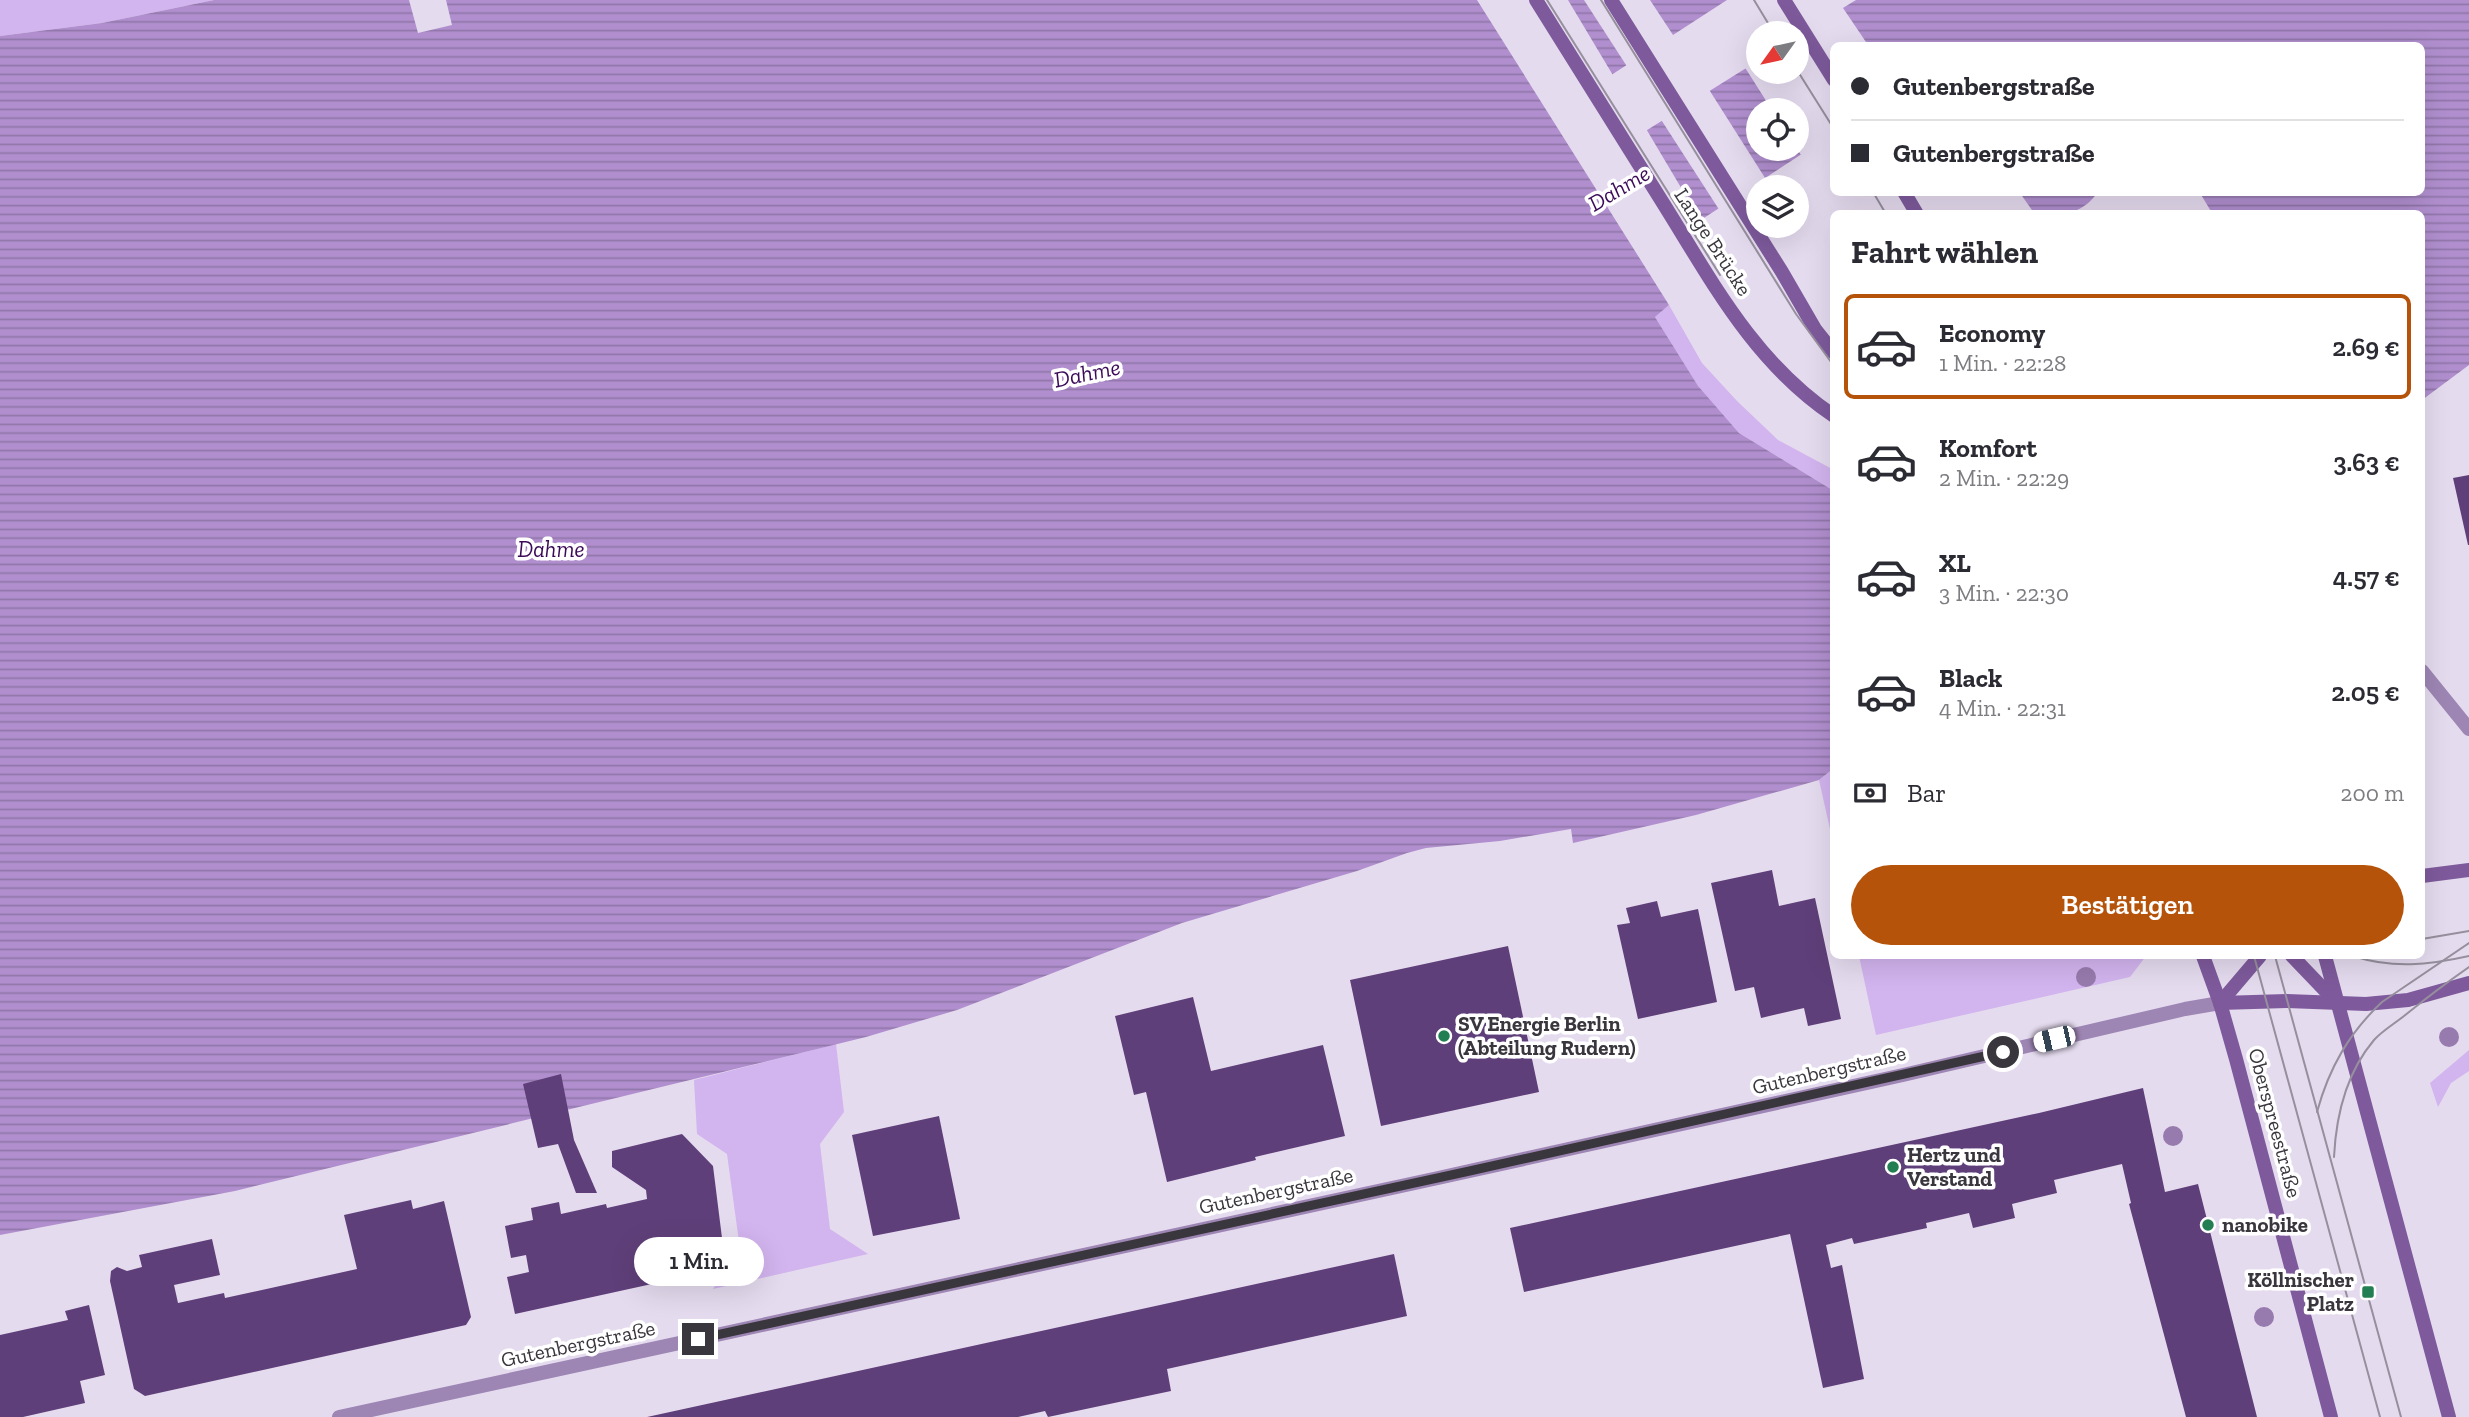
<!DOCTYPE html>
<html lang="de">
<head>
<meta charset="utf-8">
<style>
	:root { --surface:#fff; --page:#f7f7f7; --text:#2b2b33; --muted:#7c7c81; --line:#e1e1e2; --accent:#b45309 }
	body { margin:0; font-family:"Zilla Slab",serif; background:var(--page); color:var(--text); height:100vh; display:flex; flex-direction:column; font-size:26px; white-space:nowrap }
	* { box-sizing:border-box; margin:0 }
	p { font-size:23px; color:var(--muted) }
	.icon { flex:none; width:38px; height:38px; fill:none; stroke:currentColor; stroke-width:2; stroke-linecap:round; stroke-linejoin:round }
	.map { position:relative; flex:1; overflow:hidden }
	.drawer { position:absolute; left:1830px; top:210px; width:595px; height:749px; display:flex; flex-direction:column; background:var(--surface); border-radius:10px; box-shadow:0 7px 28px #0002 }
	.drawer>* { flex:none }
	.hud { position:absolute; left:1830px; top:42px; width:595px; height:154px; border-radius:10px; box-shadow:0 7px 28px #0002; display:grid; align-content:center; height:154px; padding:0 21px; background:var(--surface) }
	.needle { width:46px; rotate:237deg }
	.controls { position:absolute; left:1746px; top:21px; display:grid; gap:14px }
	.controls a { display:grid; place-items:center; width:63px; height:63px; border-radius:50%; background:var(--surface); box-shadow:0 7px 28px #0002; font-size:35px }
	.end { position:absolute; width:32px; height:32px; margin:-16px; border:9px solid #3a363d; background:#fff; box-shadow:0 0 0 4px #fff }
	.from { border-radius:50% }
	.bubble { position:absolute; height:49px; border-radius:24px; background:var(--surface); box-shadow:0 7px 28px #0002; font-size:23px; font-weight:600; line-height:49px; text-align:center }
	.car { position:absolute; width:21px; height:42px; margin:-21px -10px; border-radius:9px; box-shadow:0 0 5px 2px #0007; background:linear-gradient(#fff 24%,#345 0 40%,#fff 0 76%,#345 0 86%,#fff 0) }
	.hud b { display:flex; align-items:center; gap:24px; height:66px; font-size:26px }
	.hud b+b { border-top:2px solid var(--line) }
	.hud i { width:18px; height:18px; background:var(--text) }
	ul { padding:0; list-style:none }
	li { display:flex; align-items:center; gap:21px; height:105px; margin:0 14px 10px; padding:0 7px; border:4px solid transparent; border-radius:10px }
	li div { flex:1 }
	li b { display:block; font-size:26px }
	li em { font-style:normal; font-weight:600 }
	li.active { border-color:var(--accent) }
	li>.icon { width:63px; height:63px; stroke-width:1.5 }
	h2 { padding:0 21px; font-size:32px; line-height:84px }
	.pay { display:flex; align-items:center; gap:18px; height:77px; padding:0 21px; font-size:26px }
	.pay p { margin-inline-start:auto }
	.button { display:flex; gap:14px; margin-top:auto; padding:14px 21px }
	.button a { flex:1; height:80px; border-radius:42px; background:var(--accent); color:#fff; font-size:28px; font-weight:600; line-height:80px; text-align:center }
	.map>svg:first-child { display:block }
</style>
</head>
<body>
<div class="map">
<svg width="2469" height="1417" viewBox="0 0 2469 1417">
	<defs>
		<pattern id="water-rules" width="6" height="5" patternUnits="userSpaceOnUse" patternTransform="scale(1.75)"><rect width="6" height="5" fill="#b18fcf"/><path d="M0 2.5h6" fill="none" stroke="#9176a9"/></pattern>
	</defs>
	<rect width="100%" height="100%" fill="#e5dbef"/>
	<g fill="#d2b4ee">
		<polygon points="0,0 214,0 102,23 0,36"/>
		<polygon points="1669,305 1702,363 1737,401 1778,440 1834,470 1834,491 1739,433 1698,387 1655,317"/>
		<polygon points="1834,768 1834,847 1819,780"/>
		<polygon points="1859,956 2146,956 2130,977 1876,1035"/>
		<polygon points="836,1044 844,1112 820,1144 830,1229 868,1254 713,1289 740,1249 727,1154 697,1134 694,1080"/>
		<polygon points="2469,1050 2469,1071 2451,1083 2438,1107 2430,1083"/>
	</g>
	<g fill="url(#water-rules)" fill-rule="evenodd">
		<path d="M214,0H1727L1565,105L1560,124C1573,144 1576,164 1604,157L1759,60V72H1797V36L1856,0H2469V365L2422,400V214L2212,213L2200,193L2422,192V46H1834V133L1681,233L1669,305L1655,317L1698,386L1739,433L1834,491V768L1819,780L1696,815L1573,843L1571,829L1500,841L1426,848L1407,853L1357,871L1182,923L957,1010L866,1037L235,1191L0,1235V36L102,23ZM1759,110H1797V149H1759Z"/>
		<path d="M2020,193H2097C2080,217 2060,214 2034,213Z"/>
	</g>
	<g fill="#e5dbef">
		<polygon points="409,0 446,0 452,25 418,33"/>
		<polygon points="1477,0 1568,0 1614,77 1568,107 1563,123 1583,153 1592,156 1602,154 1645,127 1702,223 1684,235 1673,302 1669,305"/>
		<polygon points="1584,0 1650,0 1675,38 1628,68"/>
		<polygon points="1841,5 1868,45 1834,46 1834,138 1803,158 1797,149 1797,110 1772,110 1744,66 1759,57 1759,72 1797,72 1796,33"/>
		<polygon points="1708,88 1767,181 1720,211 1660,118"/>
	</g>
	<g fill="#5f3f79">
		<polygon points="2469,475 2469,545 2468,545 2453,478"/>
		<polygon points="1772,870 1779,906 1815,898 1841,1019 1808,1026 1804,1008 1761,1018 1754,987 1735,991 1711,883"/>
		<polygon points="1657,901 1661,917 1698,909 1717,1002 1638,1019 1617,925 1630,923 1626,908"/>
		<polygon points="1508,946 1539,1092 1381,1126 1350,980"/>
		<polygon points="1193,997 1211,1071 1323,1045 1345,1136 1255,1157 1256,1160 1167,1182 1146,1092 1134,1095 1115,1016"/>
		<polygon points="561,1074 574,1140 597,1193 576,1193 558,1144 538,1148 523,1084"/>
		<polygon points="2143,1088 2165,1192 2198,1184 2257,1417 2186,1417 2129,1204 2131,1203 2122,1164 2054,1180 2057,1193 2012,1204 2015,1218 1973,1228 1969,1213 1926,1223 1927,1228 1854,1244 1852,1238 1826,1245 1831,1268 1842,1265 1864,1379 1823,1388 1790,1234 1524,1292 1510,1228 2039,1113"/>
		<polygon points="939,1116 960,1219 873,1236 852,1135"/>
		<polygon points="682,1134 713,1166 723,1246 702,1273 515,1314 507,1277 529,1272 526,1255 511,1258 505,1226 533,1220 531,1208 559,1202 561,1214 606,1204 607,1208 647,1199 646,1190 612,1167 612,1151"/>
		<polygon points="411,1200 413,1209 444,1201 471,1317 466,1325 145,1396 134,1389 110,1281 111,1271 117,1267 127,1271 142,1267 139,1255 212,1239 220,1275 174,1285 178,1303 224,1293 225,1298 357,1269 344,1215"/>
		<polygon points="1394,1254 1407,1316 1167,1369 1171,1391 1048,1417 1045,1411 1018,1417 647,1417"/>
		<polygon points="89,1305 105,1375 80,1381 85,1403 23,1417 0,1417 0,1335 68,1320 65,1311"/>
	</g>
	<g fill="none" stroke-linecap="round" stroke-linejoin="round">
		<polyline stroke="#9e86b4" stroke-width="14" points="2422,671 2469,729"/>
		<polyline stroke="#9e86b4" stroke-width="14" points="339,1417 1438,1178 1903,1075 2185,1009 2220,1003"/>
		<g stroke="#7e5a9c" stroke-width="14">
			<path d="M1536,0C1578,68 1621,135 1663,203C1713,283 1754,362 1834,416"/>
			<polyline points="1611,0 1782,272 1815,329 1834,353"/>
			<polyline points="1784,0 1834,80"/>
			<polyline points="1904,192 1917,214"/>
			<polyline points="2422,876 2469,870"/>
			<polyline points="2203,956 2220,1003 2236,1059 2331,1417"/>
			<polyline points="2292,956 2337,1003"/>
			<polyline points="2325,956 2449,1417"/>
			<polyline points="2220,1003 2287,1001 2366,1004 2408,1000 2469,983"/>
			<polyline points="2220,1003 2260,956"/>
		</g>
		<g stroke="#968f9d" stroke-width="2">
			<polyline points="1547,0 1720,275"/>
			<polyline points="1601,0 1796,314 1834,366"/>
			<polyline points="1754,0 1774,33"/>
			<polyline points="1797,70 1834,129"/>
			<polyline points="1873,192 1886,214"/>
			<polyline points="2422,939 2469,931"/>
			<polyline points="2254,956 2380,1417"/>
			<polyline points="2275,956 2401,1417"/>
			<path d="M2353,956C2393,969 2429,965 2469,956"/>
			<path d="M2317,1112C2329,1068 2349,1033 2382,1002L2469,943"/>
			<path d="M2334,1157C2336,1116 2347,1072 2374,1040C2382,1031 2394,1024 2404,1016C2425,999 2446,983 2469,967"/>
		</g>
	</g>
	<g fill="#987bae">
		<circle cx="2086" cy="977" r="10"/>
		<circle cx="2449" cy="1037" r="10"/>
		<circle cx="2173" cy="1136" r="10"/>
		<circle cx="2264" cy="1317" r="10"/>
	</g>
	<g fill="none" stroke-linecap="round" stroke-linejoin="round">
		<polyline stroke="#3a363d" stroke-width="9" points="698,1339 1465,1172 2003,1052"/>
	</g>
	<g fill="#247e53" stroke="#fff" stroke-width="2.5">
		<circle cx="1444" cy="1036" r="7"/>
		<circle cx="1893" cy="1167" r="7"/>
		<circle cx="2208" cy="1225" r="7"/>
		<rect x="2361" y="1285" width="14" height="14" rx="3.5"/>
	</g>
	<g text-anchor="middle" stroke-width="7" stroke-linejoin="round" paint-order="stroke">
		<g font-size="21" fill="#3a363d" stroke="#fff">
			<text transform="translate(1713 242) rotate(57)" y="7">Lange Brücke</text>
			<text transform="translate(1829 1070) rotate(-13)" y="7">Gutenbergstraße</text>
			<text transform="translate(2275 1123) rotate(75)" y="7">Oberspreestraße</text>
			<text transform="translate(1276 1191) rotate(-12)" y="7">Gutenbergstraße</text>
			<text transform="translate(578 1344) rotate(-12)" y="7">Gutenbergstraße</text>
		</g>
		<g font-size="21" font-weight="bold" fill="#3a363d" stroke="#fff" text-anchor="start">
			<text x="1458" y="1031">SV Energie Berlin<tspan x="1458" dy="24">(Abteilung Rudern)</tspan></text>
			<text x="1907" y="1162">Hertz und<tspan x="1907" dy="24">Verstand</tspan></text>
			<text x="2222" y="1232">nanobike</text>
			<text x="2354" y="1287" text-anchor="end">Köllnischer<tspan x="2354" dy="24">Platz</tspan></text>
		</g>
		<g font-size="23" font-style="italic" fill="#3b0a58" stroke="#fff">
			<text transform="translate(1619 188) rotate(-31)" y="8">Dahme</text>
			<text transform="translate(1087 373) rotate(-12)" y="8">Dahme</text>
			<text x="551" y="557">Dahme</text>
		</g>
	</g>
</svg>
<div class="controls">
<a><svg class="needle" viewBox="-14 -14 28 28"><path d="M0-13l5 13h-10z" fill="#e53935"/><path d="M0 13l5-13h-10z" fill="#7c7c81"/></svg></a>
<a><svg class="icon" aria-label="locate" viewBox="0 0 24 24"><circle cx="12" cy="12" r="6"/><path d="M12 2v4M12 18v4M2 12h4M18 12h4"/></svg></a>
<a><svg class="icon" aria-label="layers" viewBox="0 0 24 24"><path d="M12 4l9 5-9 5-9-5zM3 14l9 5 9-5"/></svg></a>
</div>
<i class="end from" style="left:2003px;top:1052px"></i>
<i class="end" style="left:698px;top:1339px"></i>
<div class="bubble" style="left:634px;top:1237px;width:130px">1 Min.</div>
<i class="car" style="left:2054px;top:1039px;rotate:257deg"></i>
<div class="hud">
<b><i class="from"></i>Gutenbergstraße</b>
<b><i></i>Gutenbergstraße</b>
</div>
<section class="drawer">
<h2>Fahrt wählen</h2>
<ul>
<li class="active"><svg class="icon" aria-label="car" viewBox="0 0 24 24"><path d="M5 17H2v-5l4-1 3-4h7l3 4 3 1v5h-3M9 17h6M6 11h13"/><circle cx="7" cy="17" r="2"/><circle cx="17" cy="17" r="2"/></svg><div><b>Economy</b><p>1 Min. · 22:28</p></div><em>2.69 €</em></li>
<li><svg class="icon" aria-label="car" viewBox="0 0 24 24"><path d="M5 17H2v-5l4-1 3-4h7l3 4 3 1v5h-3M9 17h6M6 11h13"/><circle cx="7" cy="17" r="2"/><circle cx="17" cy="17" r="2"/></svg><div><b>Komfort</b><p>2 Min. · 22:29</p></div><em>3.63 €</em></li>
<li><svg class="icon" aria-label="car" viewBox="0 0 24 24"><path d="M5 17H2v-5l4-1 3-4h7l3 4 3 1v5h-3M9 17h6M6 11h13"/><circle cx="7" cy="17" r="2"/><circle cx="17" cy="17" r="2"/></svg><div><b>XL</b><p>3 Min. · 22:30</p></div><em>4.57 €</em></li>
<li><svg class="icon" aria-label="car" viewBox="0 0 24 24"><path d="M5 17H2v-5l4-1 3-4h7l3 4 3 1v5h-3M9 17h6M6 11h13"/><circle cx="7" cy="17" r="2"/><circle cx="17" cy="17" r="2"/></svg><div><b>Black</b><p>4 Min. · 22:31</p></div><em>2.05 €</em></li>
</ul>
<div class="pay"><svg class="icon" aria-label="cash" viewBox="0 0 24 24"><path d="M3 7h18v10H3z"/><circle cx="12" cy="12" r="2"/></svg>Bar<p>200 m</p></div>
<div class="button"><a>Bestätigen</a></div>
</section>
</div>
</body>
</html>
